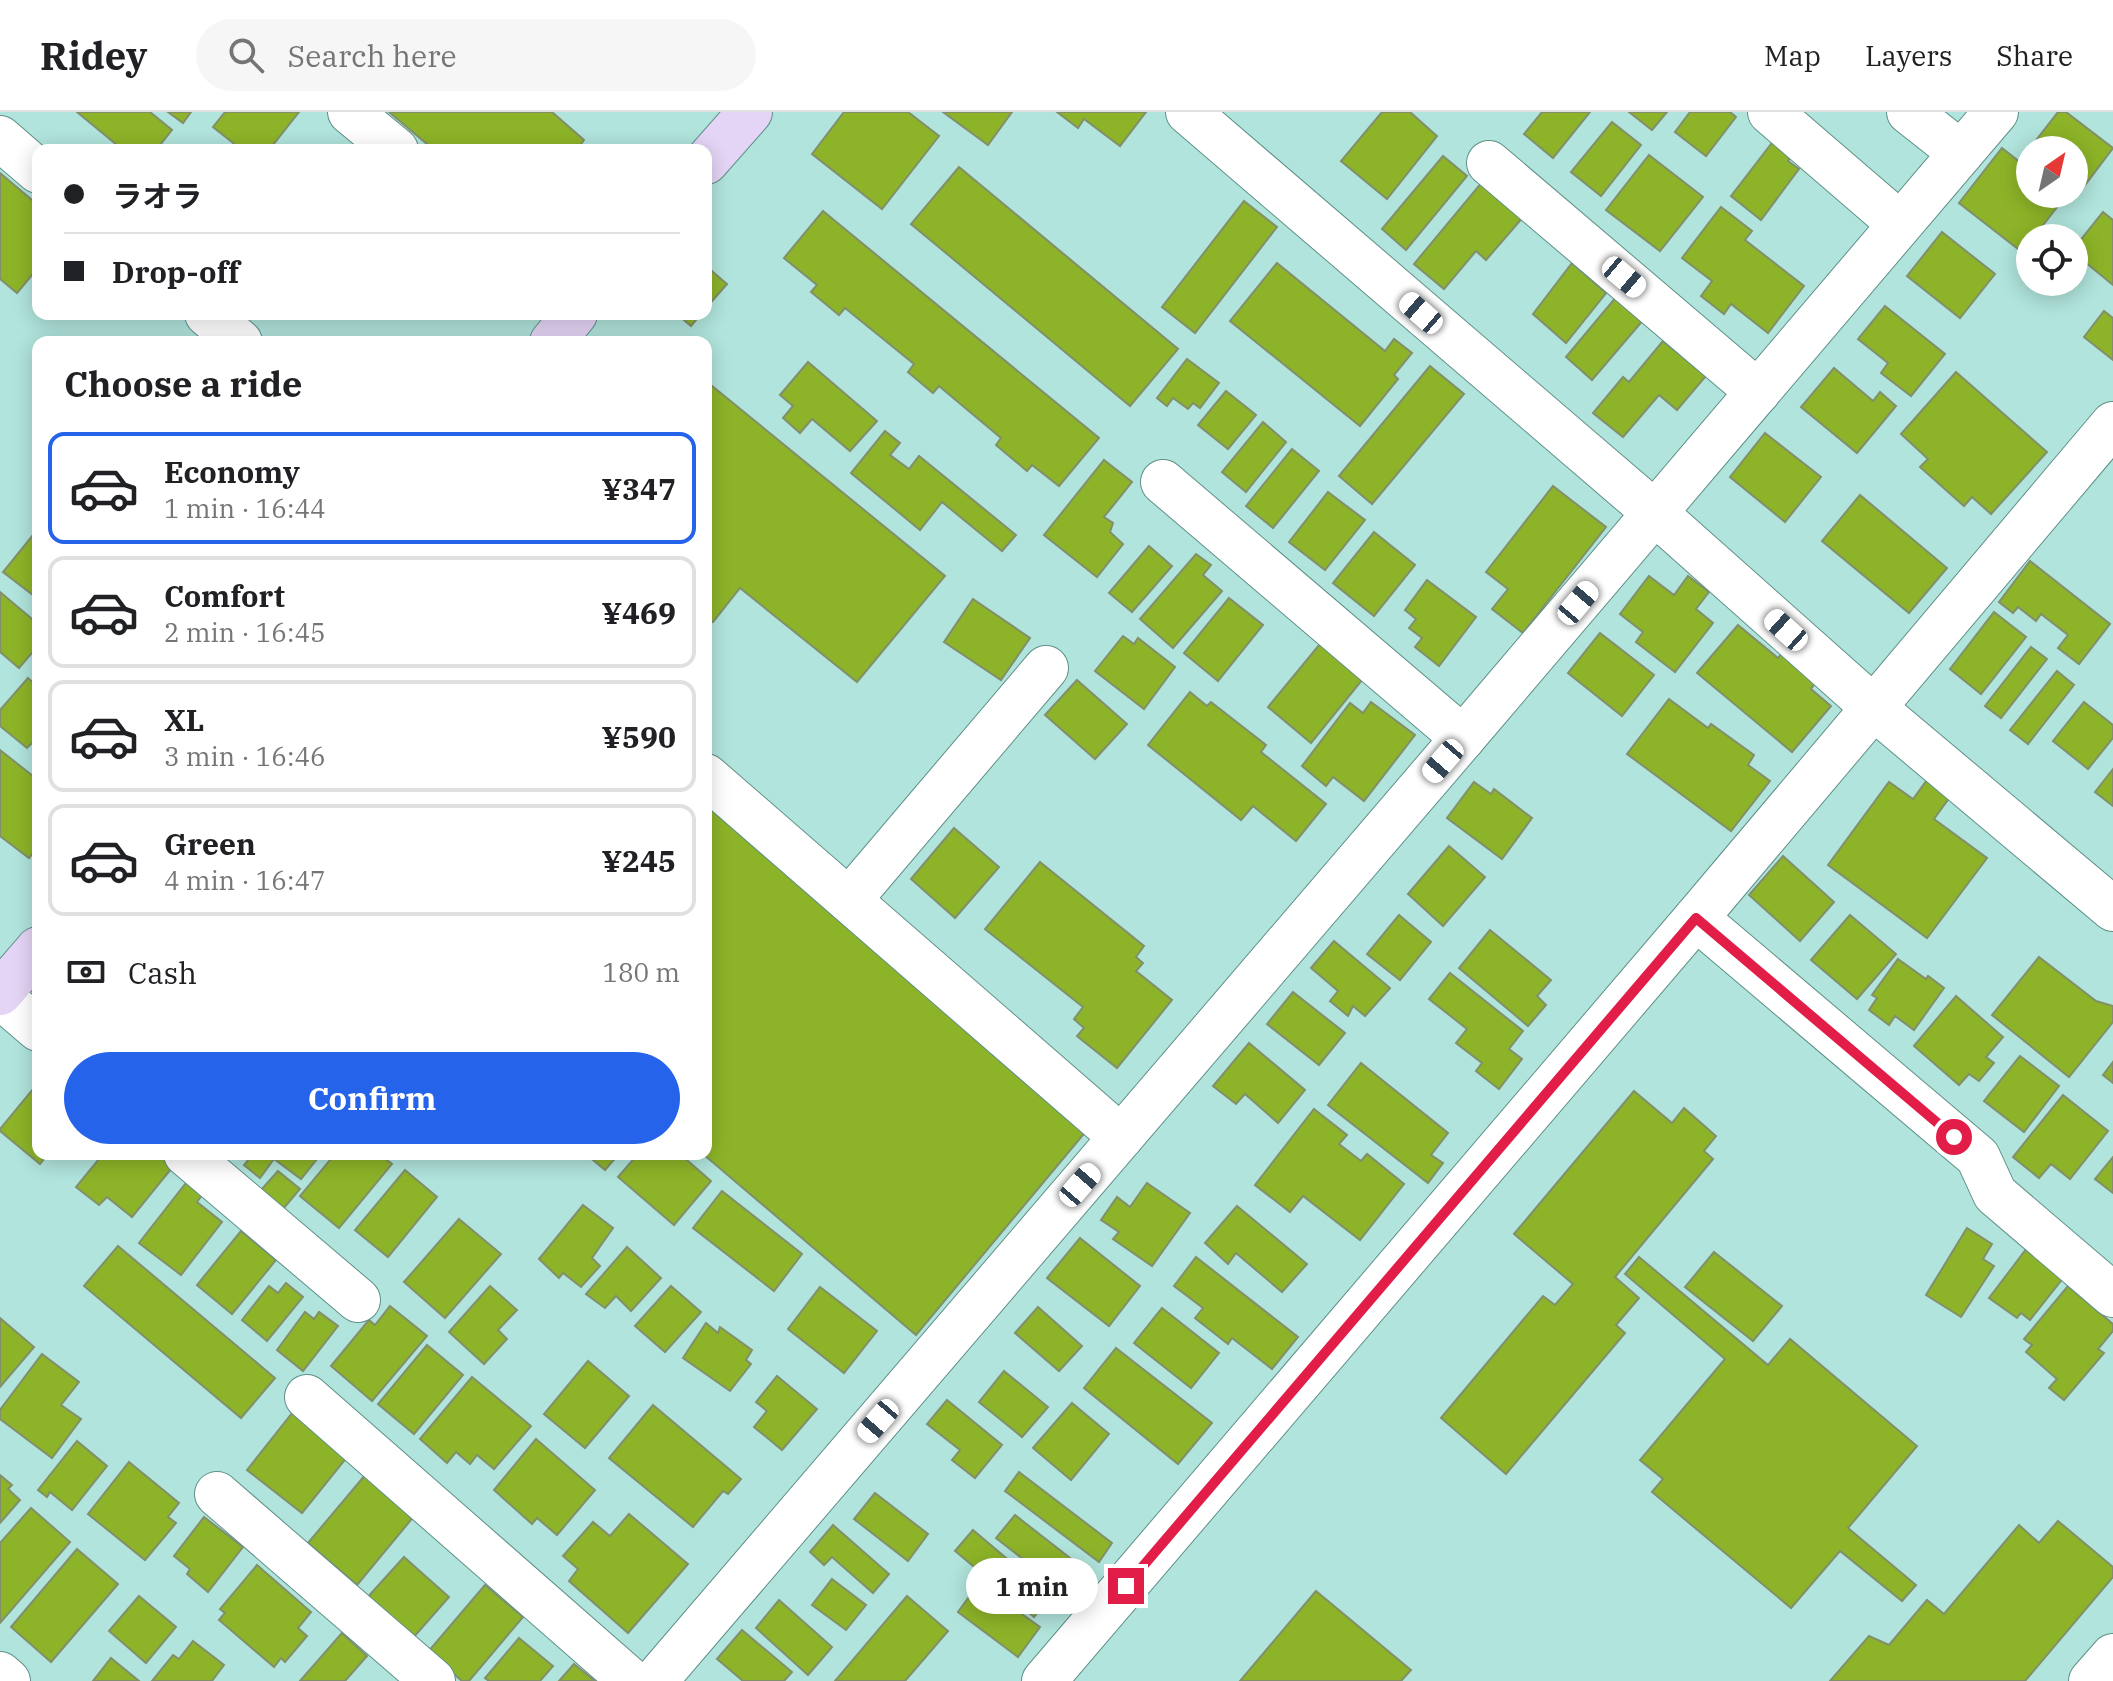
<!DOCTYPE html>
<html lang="en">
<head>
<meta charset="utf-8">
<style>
	:root { --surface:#fff; --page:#f6f6f6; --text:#202124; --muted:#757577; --line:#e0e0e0; --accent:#2563eb }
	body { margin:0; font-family:"IBM Plex Serif","Noto Sans JP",serif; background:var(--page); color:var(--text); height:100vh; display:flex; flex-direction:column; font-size:30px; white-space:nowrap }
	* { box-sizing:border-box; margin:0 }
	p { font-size:26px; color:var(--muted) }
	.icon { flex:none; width:44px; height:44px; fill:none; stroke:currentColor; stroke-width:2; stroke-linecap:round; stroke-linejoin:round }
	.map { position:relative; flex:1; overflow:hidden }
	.panel { position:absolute; left:32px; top:224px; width:680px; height:824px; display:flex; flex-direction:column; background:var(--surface); border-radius:16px; box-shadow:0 4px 20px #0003 }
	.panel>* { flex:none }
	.top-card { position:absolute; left:32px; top:32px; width:680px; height:176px; border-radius:16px; box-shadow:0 4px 20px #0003; display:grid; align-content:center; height:176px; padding:0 32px; background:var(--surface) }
	.needle { width:52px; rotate:34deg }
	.buttons { position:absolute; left:2016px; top:24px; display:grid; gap:16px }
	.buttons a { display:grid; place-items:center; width:72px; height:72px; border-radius:50%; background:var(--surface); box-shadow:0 4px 20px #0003; font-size:40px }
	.end { position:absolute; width:36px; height:36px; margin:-18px; border:10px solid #e11d48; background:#fff; box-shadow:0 0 0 4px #fff }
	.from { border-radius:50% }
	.bubble { position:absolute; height:56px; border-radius:28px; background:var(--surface); box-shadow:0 4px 20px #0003; font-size:26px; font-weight:800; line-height:56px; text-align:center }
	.car { position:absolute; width:24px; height:48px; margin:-24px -12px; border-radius:10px; box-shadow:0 0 6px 2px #0007; background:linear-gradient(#fff 24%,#345 0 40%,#fff 0 76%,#345 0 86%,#fff 0) }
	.top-card b { display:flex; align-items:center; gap:28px; height:76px; font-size:30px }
	.top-card b+b { border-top:2px solid var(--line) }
	.top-card i { width:20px; height:20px; background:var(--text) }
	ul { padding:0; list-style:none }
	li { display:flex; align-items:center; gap:24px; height:112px; margin:0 16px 12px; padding:0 16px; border:4px solid var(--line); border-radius:16px }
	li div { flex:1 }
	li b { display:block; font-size:30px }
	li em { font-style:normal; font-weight:800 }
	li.selected { border-color:var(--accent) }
	li>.icon { width:72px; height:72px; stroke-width:1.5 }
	h2 { padding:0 32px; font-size:36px; line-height:96px }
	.pay { display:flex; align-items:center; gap:20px; height:88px; padding:0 32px; font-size:30px }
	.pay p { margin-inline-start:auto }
	.action { display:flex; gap:16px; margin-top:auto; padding:16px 32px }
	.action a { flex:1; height:92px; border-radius:48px; background:var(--accent); color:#fff; font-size:32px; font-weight:800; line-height:92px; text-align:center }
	header { display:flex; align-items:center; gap:48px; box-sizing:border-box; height:112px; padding:0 40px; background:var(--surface); border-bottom:2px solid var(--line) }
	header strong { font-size:38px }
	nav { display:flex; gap:44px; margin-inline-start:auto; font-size:28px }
	.search { width:560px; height:72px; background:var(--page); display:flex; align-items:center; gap:20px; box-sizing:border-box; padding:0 28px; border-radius:44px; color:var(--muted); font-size:30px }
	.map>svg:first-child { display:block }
</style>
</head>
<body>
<header>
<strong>Ridey</strong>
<div class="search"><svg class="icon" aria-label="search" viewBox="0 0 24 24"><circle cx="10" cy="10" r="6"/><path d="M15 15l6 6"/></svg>Search here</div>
<nav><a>Map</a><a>Layers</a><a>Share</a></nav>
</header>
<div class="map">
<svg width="2113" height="1569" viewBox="0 0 2113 1569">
	<rect width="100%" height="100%" fill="#b0e4dc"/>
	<g fill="#8db428" stroke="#818f6b" stroke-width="2">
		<polygon points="77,0 150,0 172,18 156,38 123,38"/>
		<polygon points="168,0 191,0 183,11"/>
		<polygon points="225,0 299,0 269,38 242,38 213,15"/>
		<polygon points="389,0 552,0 584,28 577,38 434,38"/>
		<polygon points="844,0 908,0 939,24 882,97 812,42"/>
		<polygon points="943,0 1012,0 988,33"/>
		<polygon points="1057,0 1146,0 1120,34 1084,7 1078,16"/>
		<polygon points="1382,0 1410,0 1437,24 1387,87 1341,49"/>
		<polygon points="1542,0 1590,0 1553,46 1524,22"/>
		<polygon points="1629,0 1667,0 1652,18"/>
		<polygon points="1690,0 1730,0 1736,5 1706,44 1675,20"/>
		<polygon points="2058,0 2066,0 2113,36 2079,81 2074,77 2074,38 2041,38 2045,33 2037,27"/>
		<polygon points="1612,10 1641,33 1601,84 1571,60"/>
		<polygon points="1775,27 1794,41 1788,49 1799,57 1761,108 1731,84"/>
		<polygon points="2002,36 2030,58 2030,82 2061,82 2065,85 2033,126 2030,126 2030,130 2022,140 1959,91"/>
		<polygon points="1649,43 1703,85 1660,139 1606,98"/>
		<polygon points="1443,44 1467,64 1406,138 1382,117"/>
		<polygon points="959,55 1178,237 1130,294 911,112"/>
		<polygon points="0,61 38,93 38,156 17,181 0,167"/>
		<polygon points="1483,69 1524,104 1486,148 1476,139 1444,177 1414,152"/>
		<polygon points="1244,89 1277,115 1195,221 1162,195"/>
		<polygon points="1721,95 1752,119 1745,128 1804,174 1768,221 1731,192 1724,202 1701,184 1712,169 1682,146"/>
		<polygon points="823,99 1099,326 1059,374 1032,353 1027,359 996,333 1001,326 939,274 933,281 908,260 914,252 845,196 839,203 811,180 817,173 784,146"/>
		<polygon points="2103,100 2113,108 2113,173 2074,141 2074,136"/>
		<polygon points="1942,120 1995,162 1960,206 1907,164"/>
		<polygon points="1277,151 1385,239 1394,227 1412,241 1394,263 1398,267 1360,314 1230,209"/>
		<polygon points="1572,151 1606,181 1566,231 1533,202"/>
		<polygon points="706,154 727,172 706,196"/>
		<polygon points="1617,184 1644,207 1592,268 1566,245"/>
		<polygon points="1885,194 1945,242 1911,284 1881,261 1888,251 1858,227"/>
		<polygon points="2104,199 2113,206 2113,248 2084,225"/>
		<polygon points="677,202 701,202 691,214"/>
		<polygon points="1663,229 1706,264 1677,298 1659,283 1623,325 1593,301 1623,265 1629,270"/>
		<polygon points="1187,247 1219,271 1200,296 1193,291 1188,297 1173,286 1167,294 1157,286"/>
		<polygon points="808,250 877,309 850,339 812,307 800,321 783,306 793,294 780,283"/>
		<polygon points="1430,254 1464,282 1372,392 1339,364"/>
		<polygon points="1834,256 1873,289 1880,280 1896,294 1857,341 1801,295"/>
		<polygon points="1956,260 2047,340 1991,402 1972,385 1964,394 1920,355 1928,347 1901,322"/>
		<polygon points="706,269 945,464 857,570 740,476 713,510 706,504"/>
		<polygon points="1226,279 1256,303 1228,337 1198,313"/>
		<polygon points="1263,310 1286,330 1246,380 1222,360"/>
		<polygon points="885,319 900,331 890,343 909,357 919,344 1016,423 1002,439 942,390 920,418 851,361"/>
		<polygon points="1765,321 1821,365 1785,410 1730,365"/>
		<polygon points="1292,337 1319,359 1273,416 1246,394"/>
		<polygon points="1104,348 1132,370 1104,405 1113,411 1110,420 1123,432 1097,465 1044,423"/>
		<polygon points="1553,374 1606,415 1523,521 1492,497 1508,477 1486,460"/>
		<polygon points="1328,380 1365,408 1325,458 1289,430"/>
		<polygon points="1860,383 1947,456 1909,501 1822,429"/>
		<polygon points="37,418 38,419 38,487 3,460"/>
		<polygon points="1374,420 1415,453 1374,504 1333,471"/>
		<polygon points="1149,434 1172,454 1132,500 1109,481"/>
		<polygon points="1196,442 1211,453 1203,463 1222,479 1173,536 1140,507"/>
		<polygon points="2030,449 2110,512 2079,552 2058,536 2068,523 2041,502 2036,509 2018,495 2013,501 1999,490"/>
		<polygon points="1649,464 1674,483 1688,464 1709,480 1696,497 1713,511 1675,560 1636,530 1643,520 1620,502"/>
		<polygon points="1427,468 1476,505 1439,554 1415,535 1422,526 1409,516 1416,507 1405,498"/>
		<polygon points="0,480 38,512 38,534 19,556 0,540"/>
		<polygon points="1229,486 1263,513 1218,569 1184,541"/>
		<polygon points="973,487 1030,526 1001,568 944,530"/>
		<polygon points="1994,500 2026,525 1981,582 1950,557"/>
		<polygon points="1738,513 1778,546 1782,541 1816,570 1811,577 1831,594 1792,640 1697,561"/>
		<polygon points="1600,521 1654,563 1622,604 1568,561"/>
		<polygon points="1123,524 1134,532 1138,526 1175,555 1144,597 1095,559"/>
		<polygon points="1320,532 1363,567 1311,631 1268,595"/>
		<polygon points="2031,535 2047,547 2001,606 1985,594"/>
		<polygon points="2057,559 2074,573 2028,632 2010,618"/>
		<polygon points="28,566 38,575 38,636 32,631 27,636 0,614 0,598"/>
		<polygon points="1077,568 1127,612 1095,647 1045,603"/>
		<polygon points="1190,580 1207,594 1211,590 1266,633 1261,640 1326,692 1296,729 1253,694 1241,708 1148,633"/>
		<polygon points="1669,587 1708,616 1711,612 1754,643 1748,653 1770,669 1731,719 1627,642"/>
		<polygon points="1371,590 1415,623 1364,689 1333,665 1326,674 1302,654 1350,591 1363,601"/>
		<polygon points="2084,590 2113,613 2113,626 2088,657 2053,629"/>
		<polygon points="0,638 38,668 38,735 29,746 0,724"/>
		<polygon points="2113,657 2113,694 2095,680"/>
		<polygon points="1927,668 1950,685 1934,707 1987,746 1927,826 1828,753 1889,670 1913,687"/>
		<polygon points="1474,670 1491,682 1494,677 1532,706 1502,747 1447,706"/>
		<polygon points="706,688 1087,1018 916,1223 703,1042 706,1042"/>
		<polygon points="954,716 999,755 955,806 911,767"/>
		<polygon points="1449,734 1485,765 1443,814 1408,782"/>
		<polygon points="1783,744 1834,790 1800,829 1749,783"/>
		<polygon points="1040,750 1144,834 1136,845 1143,851 1136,859 1172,888 1117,956 1077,924 1084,916 1074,907 1083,895 985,817"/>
		<polygon points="1399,803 1431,830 1400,868 1367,842"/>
		<polygon points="1850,803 1896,842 1857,887 1811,848"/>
		<polygon points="1490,818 1551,868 1537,884 1546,893 1528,914 1459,856"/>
		<polygon points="1334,829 1390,876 1365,904 1353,894 1348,904 1330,889 1338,879 1311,856"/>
		<polygon points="2039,845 2096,889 2113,894 2113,910 2069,965 1992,903"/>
		<polygon points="1898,847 1926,867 1928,864 1944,876 1914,918 1895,904 1889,913 1869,898 1877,886 1872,883"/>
		<polygon points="1450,861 1523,919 1509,937 1522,947 1499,977 1476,959 1482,951 1456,931 1467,917 1429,887"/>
		<polygon points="1293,880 1345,921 1319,953 1267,912"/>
		<polygon points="1956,884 2003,925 1986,945 1994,951 1979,969 1969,962 1959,973 1914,934"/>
		<polygon points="1249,931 1305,978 1278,1011 1245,982 1236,992 1213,974"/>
		<polygon points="2020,944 2059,974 2024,1020 1984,989"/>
		<polygon points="2113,950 2113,971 2103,963"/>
		<polygon points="1361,951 1448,1021 1431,1043 1443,1051 1428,1071 1328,993"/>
		<polygon points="38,971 38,1042 48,1042 40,1052 0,1019 0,1017"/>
		<polygon points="1634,979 1672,1011 1684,996 1716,1024 1704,1039 1713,1047 1615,1165 1639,1186 1616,1213 1625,1221 1506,1362 1441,1306 1543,1184 1555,1193 1573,1172 1514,1122"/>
		<polygon points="2063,983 2108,1019 2070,1067 2051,1052 2039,1066 2013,1045"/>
		<polygon points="1314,997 1347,1023 1339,1032 1361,1049 1367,1042 1404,1072 1360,1128 1303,1084 1290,1100 1255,1073"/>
		<polygon points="103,1042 165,1042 176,1051 132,1105 107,1085 99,1093 76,1075"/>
		<polygon points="253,1042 321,1042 301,1067 274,1047 260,1066 244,1053"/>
		<polygon points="335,1042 379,1042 392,1052 339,1116 300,1084"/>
		<polygon points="586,1042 619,1042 605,1058"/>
		<polygon points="638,1042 680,1042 711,1069 674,1113 618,1065"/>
		<polygon points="2113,1045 2113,1081 2095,1067"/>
		<polygon points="405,1058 437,1085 388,1145 355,1118"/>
		<polygon points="278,1059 300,1077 283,1097 261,1078"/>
		<polygon points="186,1071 202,1083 197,1090 222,1110 181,1163 139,1131"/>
		<polygon points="1147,1071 1190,1101 1152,1154 1113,1127 1119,1120 1101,1108 1117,1085 1130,1095"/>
		<polygon points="722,1079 802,1142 774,1179 693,1116"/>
		<polygon points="583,1093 613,1116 592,1146 600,1154 581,1175 563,1161 559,1166 539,1147"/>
		<polygon points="1237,1094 1307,1152 1282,1180 1236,1141 1228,1152 1205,1131"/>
		<polygon points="459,1107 501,1142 445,1206 404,1170"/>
		<polygon points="1967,1116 1992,1132 1983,1147 1994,1154 1961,1205 1926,1183"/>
		<polygon points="241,1119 276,1148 232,1202 197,1173"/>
		<polygon points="1080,1126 1140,1174 1109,1214 1047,1166"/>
		<polygon points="118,1134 275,1266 241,1306 84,1174"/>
		<polygon points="627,1135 661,1166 631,1199 616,1184 605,1196 586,1182"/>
		<polygon points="2027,1136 2064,1165 2030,1208 2021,1201 2017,1206 1989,1186"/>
		<polygon points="1714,1140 1782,1194 1753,1229 1685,1175"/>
		<polygon points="1196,1145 1298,1225 1272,1257 1232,1226 1228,1232 1195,1206 1203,1196 1174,1174"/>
		<polygon points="1639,1145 1768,1253 1790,1227 1917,1334 1848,1416 1916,1473 1902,1489 1840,1439 1791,1496 1652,1380 1663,1367 1640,1348 1725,1247 1625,1162"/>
		<polygon points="286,1171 303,1185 267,1229 242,1208 269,1174 278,1181"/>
		<polygon points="490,1174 517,1198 498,1218 507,1227 484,1252 449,1220"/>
		<polygon points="671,1174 701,1200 665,1240 635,1214"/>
		<polygon points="2068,1174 2113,1212 2113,1219 2098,1237 2104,1241 2064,1288 2049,1276 2057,1267 2026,1240 2032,1233 2024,1227"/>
		<polygon points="820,1175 877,1219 844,1261 788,1217"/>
		<polygon points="390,1194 427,1224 372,1289 331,1254 369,1208 375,1213"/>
		<polygon points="1038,1195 1082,1234 1059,1259 1015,1221"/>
		<polygon points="1162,1196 1219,1241 1191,1276 1134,1231"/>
		<polygon points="305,1200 314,1207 319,1200 338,1214 303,1259 277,1238"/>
		<polygon points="0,1206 34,1235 0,1275"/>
		<polygon points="706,1211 718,1221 720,1215 752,1238 746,1248 751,1252 730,1279 683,1246"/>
		<polygon points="427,1233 463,1263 414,1322 378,1292"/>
		<polygon points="1116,1236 1212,1311 1178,1352 1084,1276"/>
		<polygon points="42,1242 79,1270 61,1293 81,1307 52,1346 0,1307 0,1298"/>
		<polygon points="588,1249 629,1284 585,1336 544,1302"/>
		<polygon points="1004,1259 1048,1295 1022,1325 979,1290"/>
		<polygon points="777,1264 817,1297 782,1338 754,1315 767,1299 756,1290"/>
		<polygon points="472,1265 531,1314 494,1357 477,1343 470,1352 456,1340 447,1351 420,1327"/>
		<polygon points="947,1288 1002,1333 975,1366 952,1348 960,1338 927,1312"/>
		<polygon points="1072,1291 1109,1322 1071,1368 1033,1336"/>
		<polygon points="653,1293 741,1367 728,1382 723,1379 693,1415 609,1346"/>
		<polygon points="293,1300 348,1344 302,1401 247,1358"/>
		<polygon points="536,1327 595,1378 557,1423 537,1406 532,1412 494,1378"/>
		<polygon points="77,1329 107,1354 72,1398 50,1380 47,1385 38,1378"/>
		<polygon points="129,1350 179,1391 168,1405 176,1411 145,1448 88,1402"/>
		<polygon points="1019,1360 1112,1431 1099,1450 1005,1379"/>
		<polygon points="366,1362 415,1403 357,1473 308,1431"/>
		<polygon points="0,1363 12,1373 8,1377 20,1388 0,1411"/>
		<polygon points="875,1381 928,1422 908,1449 854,1407"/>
		<polygon points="31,1396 70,1430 0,1511 0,1431"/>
		<polygon points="629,1402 688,1452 628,1521 569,1469 578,1457 563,1444 593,1410 610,1424"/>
		<polygon points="1015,1403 1084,1457 1071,1473 1043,1451 1037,1458 996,1426"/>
		<polygon points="204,1405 243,1435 208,1480 187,1462 190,1457 174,1444"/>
		<polygon points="2058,1409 2113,1455 2113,1465 2025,1569 1830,1569 1869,1524 1889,1533 1927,1488 1944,1502 2019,1413 2039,1431"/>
		<polygon points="833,1413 889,1462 873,1481 832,1445 824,1453 810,1440"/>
		<polygon points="973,1418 1051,1484 1034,1505 955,1439"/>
		<polygon points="77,1437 118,1472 51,1550 11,1515"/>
		<polygon points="404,1445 449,1485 412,1527 366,1487"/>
		<polygon points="257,1453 311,1500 298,1516 307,1524 285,1550 281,1546 274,1555 219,1508 225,1501 220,1497"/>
		<polygon points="832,1467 866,1493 846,1518 812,1493"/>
		<polygon points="979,1471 1040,1515 1018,1545 958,1500"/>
		<polygon points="485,1473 523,1505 469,1569 462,1569 428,1540"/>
		<polygon points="1316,1479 1411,1558 1401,1569 1240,1569"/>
		<polygon points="139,1484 176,1515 146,1551 109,1519"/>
		<polygon points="907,1484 948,1519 905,1569 835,1569"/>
		<polygon points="779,1488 832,1535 808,1563 756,1516"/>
		<polygon points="742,1518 792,1560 784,1569 743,1569 717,1547"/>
		<polygon points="342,1521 367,1544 345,1569 300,1569"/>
		<polygon points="519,1526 553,1554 540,1569 489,1569 485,1566"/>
		<polygon points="193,1529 224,1553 212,1569 152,1569 173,1543 179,1547"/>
		<polygon points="111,1546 139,1569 93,1569"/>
		<polygon points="574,1552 595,1569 559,1569"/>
	</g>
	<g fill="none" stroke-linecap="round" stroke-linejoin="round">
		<g stroke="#5f9089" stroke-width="46">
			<g id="street">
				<polyline points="350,0 396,38"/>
				<polyline points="1188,0 1655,401 1874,596 2113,797"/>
				<polyline points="1770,0 1900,112"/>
				<polyline points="1909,0 1961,41"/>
				<polyline points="0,26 38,59"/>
				<polyline points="1489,51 1758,280"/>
				<polyline points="207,202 240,230"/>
				<polyline points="1163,370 1463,626"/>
				<polyline points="706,664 1121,1025"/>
				<polyline points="849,788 1046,556"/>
				<polyline points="1696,806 1978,1045 1995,1082 2113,1183"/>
				<polyline points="0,884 38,917"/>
				<polyline points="186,1042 358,1188"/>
				<polyline points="307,1285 631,1569"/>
				<polyline points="217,1382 433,1569"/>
				<polyline points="0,1562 8,1569"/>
				<polyline points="655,1569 1463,626 1996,0"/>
				<polyline points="1044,1569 1696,806 2113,312"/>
				<polyline points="2091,1569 2113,1544"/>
			</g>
		</g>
		<g stroke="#5f9089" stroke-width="46">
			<g id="secondary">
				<polyline points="706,50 750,0"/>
				<polyline points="552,230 575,202"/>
				<polyline points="0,881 38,837"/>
			</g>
		</g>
		<use href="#street" stroke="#fff" stroke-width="44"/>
		<use href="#secondary" stroke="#e4d4f5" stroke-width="44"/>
	</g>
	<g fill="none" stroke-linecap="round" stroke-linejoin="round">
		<polyline stroke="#e11d48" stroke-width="10" points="1126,1474 1696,806 1954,1025"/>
	</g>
</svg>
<div class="buttons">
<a><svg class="needle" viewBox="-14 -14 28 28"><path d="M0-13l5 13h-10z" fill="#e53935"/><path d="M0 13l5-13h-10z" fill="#757577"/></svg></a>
<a><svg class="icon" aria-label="locate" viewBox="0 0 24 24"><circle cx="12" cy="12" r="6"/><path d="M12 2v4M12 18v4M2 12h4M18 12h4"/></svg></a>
</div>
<i class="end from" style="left:1954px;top:1025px"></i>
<i class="end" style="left:1126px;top:1474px"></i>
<div class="bubble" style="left:966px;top:1446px;width:132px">1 min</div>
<i class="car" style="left:1624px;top:165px;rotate:130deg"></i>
<i class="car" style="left:1421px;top:201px;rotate:311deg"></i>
<i class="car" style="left:1578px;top:491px;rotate:40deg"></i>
<i class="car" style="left:1786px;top:518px;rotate:312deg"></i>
<i class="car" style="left:1443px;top:649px;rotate:221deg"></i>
<i class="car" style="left:1080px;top:1073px;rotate:41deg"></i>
<i class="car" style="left:878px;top:1309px;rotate:221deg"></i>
<div class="top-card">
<b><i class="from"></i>ラオラ</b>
<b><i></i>Drop-off</b>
</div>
<section class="panel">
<h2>Choose a ride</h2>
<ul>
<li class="selected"><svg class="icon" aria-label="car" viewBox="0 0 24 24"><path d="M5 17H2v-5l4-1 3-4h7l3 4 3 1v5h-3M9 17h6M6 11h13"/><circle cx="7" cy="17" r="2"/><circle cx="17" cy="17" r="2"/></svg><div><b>Economy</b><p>1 min · 16:44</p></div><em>¥347</em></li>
<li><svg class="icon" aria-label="car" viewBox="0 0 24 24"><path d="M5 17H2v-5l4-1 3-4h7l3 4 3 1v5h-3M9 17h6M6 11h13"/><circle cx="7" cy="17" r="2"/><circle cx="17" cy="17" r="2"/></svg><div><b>Comfort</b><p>2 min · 16:45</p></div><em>¥469</em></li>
<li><svg class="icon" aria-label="car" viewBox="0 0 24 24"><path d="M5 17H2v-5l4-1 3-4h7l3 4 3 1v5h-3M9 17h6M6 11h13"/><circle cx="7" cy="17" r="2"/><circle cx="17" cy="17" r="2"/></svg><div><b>XL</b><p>3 min · 16:46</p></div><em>¥590</em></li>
<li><svg class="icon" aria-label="car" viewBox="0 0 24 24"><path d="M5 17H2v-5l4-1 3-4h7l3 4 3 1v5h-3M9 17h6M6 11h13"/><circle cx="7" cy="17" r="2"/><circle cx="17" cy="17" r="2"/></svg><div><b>Green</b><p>4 min · 16:47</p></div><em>¥245</em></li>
</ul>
<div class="pay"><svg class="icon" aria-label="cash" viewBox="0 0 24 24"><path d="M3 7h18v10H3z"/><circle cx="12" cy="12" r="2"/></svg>Cash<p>180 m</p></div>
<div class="action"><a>Confirm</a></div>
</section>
</div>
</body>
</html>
